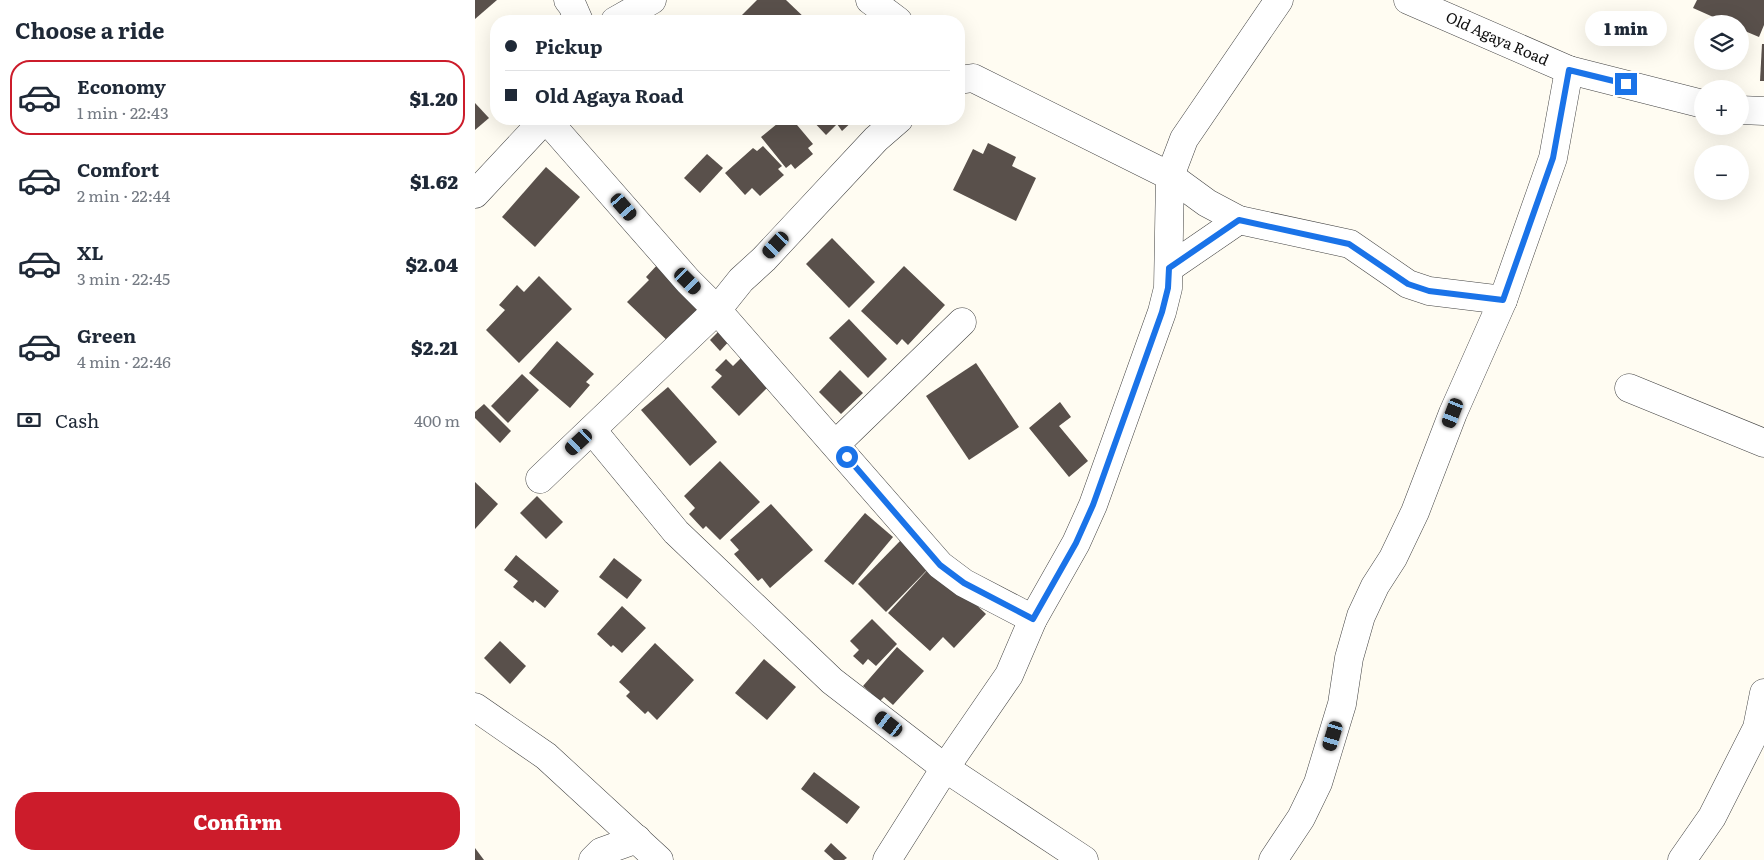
<!DOCTYPE html>
<html lang="en">
<head>
<meta charset="utf-8">
<style>
	:root { --surface:#fff; --page:#f6f6f7; --text:#1f2937; --muted:#747a83; --line:#e0e1e3; --accent:#cc1c2b }
	body { margin:0; font-family:Literata,serif; background:var(--page); color:var(--text); height:100vh; display:flex; flex-direction:column; font-size:19px; white-space:nowrap }
	* { box-sizing:border-box; margin:0 }
	p { font-size:16px; color:var(--muted) }
	.icon { flex:none; width:28px; height:28px; fill:none; stroke:currentColor; stroke-width:2; stroke-linecap:round; stroke-linejoin:round }
	.map { position:relative; flex:1; overflow:hidden }
	.details { display:flex; flex-direction:column; background:var(--surface); width:475px }
	.details>* { flex:none }
	.guide { position:absolute; left:15px; top:15px; width:475px; height:110px; border-radius:20px; box-shadow:0 5px 20px #0002; display:grid; align-content:center; height:110px; padding:0 15px; background:var(--surface) }
	.controls { position:absolute; left:1219px; top:15px; display:grid; gap:10px }
	.controls a { display:grid; place-items:center; width:55px; height:55px; border-radius:50%; background:var(--surface); box-shadow:0 5px 20px #0002; font-size:25px }
	.end { position:absolute; width:22px; height:22px; margin:-11px; border:6px solid #1a73e8; background:#fff; box-shadow:0 0 0 2px #fff }
	.from { border-radius:50% }
	.bubble { position:absolute; height:35px; border-radius:18px; background:var(--surface); box-shadow:0 5px 20px #0002; font-size:16px; font-weight:800; line-height:35px; text-align:center }
	.car { position:absolute; width:15px; height:30px; margin:-15px -8px; border-radius:6px; box-shadow:0 0 4px 1px #0007; background:linear-gradient(#222 24%,#8ab4d8 0 40%,#222 0 76%,#8ab4d8 0 86%,#222 0) }
	.guide b { display:flex; align-items:center; gap:18px; height:48px; font-size:19px }
	.guide b+b { border-top:1px solid var(--line) }
	.guide i { width:12px; height:12px; background:var(--text) }
	ul { padding:0; list-style:none }
	li { display:flex; align-items:center; gap:15px; height:75px; margin:0 10px 8px; padding:0 5px; border:2px solid transparent; border-radius:20px }
	li div { flex:1 }
	li b { display:block; font-size:19px }
	li em { font-style:normal; font-weight:800 }
	li.current { border-color:var(--accent) }
	li>.icon { width:45px; height:45px; stroke-width:1.5 }
	h2 { padding:0 15px; font-size:22px; line-height:60px }
	.pay { display:flex; align-items:center; gap:12px; height:55px; padding:0 15px; font-size:19px }
	.pay p { margin-inline-start:auto }
	.primary-button { display:flex; gap:10px; margin-top:auto; padding:10px 15px }
	.primary-button a { flex:1; height:58px; border-radius:20px; background:var(--accent); color:#fff; font-size:20px; font-weight:800; line-height:58px; text-align:center }
	main { display:flex; flex:1; min-height:0 }
	.map>svg:first-child { display:block }
</style>
</head>
<body>
<main>
<section class="details">
<h2>Choose a ride</h2>
<ul>
<li class="current"><svg class="icon" aria-label="car" viewBox="0 0 24 24"><path d="M5 17H2v-5l4-1 3-4h7l3 4 3 1v5h-3M9 17h6M6 11h13"/><circle cx="7" cy="17" r="2"/><circle cx="17" cy="17" r="2"/></svg><div><b>Economy</b><p>1 min · 22:43</p></div><em>$1.20</em></li>
<li><svg class="icon" aria-label="car" viewBox="0 0 24 24"><path d="M5 17H2v-5l4-1 3-4h7l3 4 3 1v5h-3M9 17h6M6 11h13"/><circle cx="7" cy="17" r="2"/><circle cx="17" cy="17" r="2"/></svg><div><b>Comfort</b><p>2 min · 22:44</p></div><em>$1.62</em></li>
<li><svg class="icon" aria-label="car" viewBox="0 0 24 24"><path d="M5 17H2v-5l4-1 3-4h7l3 4 3 1v5h-3M9 17h6M6 11h13"/><circle cx="7" cy="17" r="2"/><circle cx="17" cy="17" r="2"/></svg><div><b>XL</b><p>3 min · 22:45</p></div><em>$2.04</em></li>
<li><svg class="icon" aria-label="car" viewBox="0 0 24 24"><path d="M5 17H2v-5l4-1 3-4h7l3 4 3 1v5h-3M9 17h6M6 11h13"/><circle cx="7" cy="17" r="2"/><circle cx="17" cy="17" r="2"/></svg><div><b>Green</b><p>4 min · 22:46</p></div><em>$2.21</em></li>
</ul>
<div class="pay"><svg class="icon" aria-label="cash" viewBox="0 0 24 24"><path d="M3 7h18v10H3z"/><circle cx="12" cy="12" r="2"/></svg>Cash<p>400 m</p></div>
<div class="primary-button"><a>Confirm</a></div>
</section>
<div class="map">
<svg width="1289" height="860" viewBox="0 0 1289 860">
	<rect width="100%" height="100%" fill="#fffcf2"/>
	<g fill="#59504b">
		<polygon points="0,0 22,0 0,19"/>
		<polygon points="282,0 311,0 333,21 261,21"/>
		<polygon points="1222,0 1289,0 1289,25 1284,37 1265,29 1265,24 1254,24 1218,8"/>
		<polygon points="1287,44 1289,44 1289,81 1285,81"/>
		<polygon points="0,103 14,118 0,130"/>
		<polygon points="308,119 317,119 338,144 333,148 338,154 320,169 316,164 311,168 286,137"/>
		<polygon points="336,119 380,119 367,131 362,124 351,135"/>
		<polygon points="513,143 541,157 537,166 561,178 541,221 478,190 498,149 508,154"/>
		<polygon points="288,146 307,166 303,169 309,175 285,196 277,188 270,195 250,173 278,148 282,151"/>
		<polygon points="232,154 248,168 225,193 209,178"/>
		<polygon points="71,167 105,197 60,247 27,217"/>
		<polygon points="357,238 400,282 374,308 331,264"/>
		<polygon points="184,263 232,310 198,346 152,302 174,280 171,277"/>
		<polygon points="429,266 470,305 433,345 427,339 422,345 386,311"/>
		<polygon points="64,276 97,309 44,363 11,330 30,310 24,305 42,285 49,292"/>
		<polygon points="374,319 412,359 393,378 354,338"/>
		<polygon points="248,327 258,337 245,351 235,340"/>
		<polygon points="82,341 119,374 111,382 115,385 95,408 54,373"/>
		<polygon points="267,357 295,385 264,416 236,387 247,376 240,370 251,359 258,366"/>
		<polygon points="501,363 544,427 494,460 451,396"/>
		<polygon points="365,370 388,393 366,414 344,392"/>
		<polygon points="47,374 64,390 33,423 16,406"/>
		<polygon points="193,387 242,442 215,466 166,410"/>
		<polygon points="585,402 596,417 584,426 613,461 594,477 554,428"/>
		<polygon points="9,404 36,431 25,443 0,418 0,412"/>
		<polygon points="245,461 285,502 245,540 231,526 228,529 214,514 220,508 209,496"/>
		<polygon points="0,482 23,504 0,529"/>
		<polygon points="62,496 88,522 71,539 45,513"/>
		<polygon points="296,504 338,550 295,588 287,578 283,581 259,554 264,550 255,540"/>
		<polygon points="390,513 418,537 378,585 349,561"/>
		<polygon points="426,540 455,567 411,612 383,584"/>
		<polygon points="41,555 84,591 70,608 60,600 58,603 38,587 43,581 29,570"/>
		<polygon points="139,558 167,580 152,599 124,577"/>
		<polygon points="458,564 511,614 479,648 468,637 455,651 413,613"/>
		<polygon points="147,606 171,628 147,653 138,645 136,647 122,634"/>
		<polygon points="397,619 422,644 401,666 393,659 388,665 378,656 384,650 375,641"/>
		<polygon points="25,641 51,666 35,684 9,658"/>
		<polygon points="180,643 219,680 182,720 173,711 170,714 151,696 155,692 144,682"/>
		<polygon points="422,647 449,671 418,705 409,697 405,701 388,686"/>
		<polygon points="289,659 321,687 292,720 260,693"/>
		<polygon points="339,772 385,807 372,824 326,789"/>
		<polygon points="356,843 372,858 369,860 359,860 349,851"/>
		<polygon points="0,848 9,860 0,860"/>
	</g>
	<g fill="none" stroke-linecap="round" stroke-linejoin="round">
		<g stroke="#434343" stroke-width="29">
			<g id="minor">
				<polyline points="93,0 97,5 104,21"/>
				<polyline points="395,0 423,21"/>
				<polyline points="933,0 1094,70 1228,104"/>
				<polyline points="140,21 177,0"/>
				<polyline points="484,80 498,78 695,176 732,203 764,220 875,244 933,284 954,291 1028,300"/>
				<polyline points="1265,110 1289,111"/>
				<polyline points="71,119 213,281 242,310 266,280 289,259 401,139 424,119"/>
				<polyline points="0,194 70,119"/>
				<polyline points="694,268 764,220"/>
				<polyline points="1154,388 1289,443"/>
				<polyline points="117,430 201,532 357,681 470,768 609,860"/>
				<polyline points="361,444 487,322"/>
				<polyline points="65,479 242,310 465,565 489,583 558,619"/>
				<polyline points="0,707 71,756 184,860"/>
				<polyline points="118,860 126,852 162,839"/>
				<polyline points="412,860 470,768 534,675 558,619 601,543 618,505 687,312 693,288 695,176 709,139 804,0"/>
				<polyline points="798,860 826,818 843,783 867,704 874,658 886,616 900,586 918,558 940,512 978,413 1028,300 1078,158 1094,70"/>
				<polyline points="1207,860 1237,817 1282,728 1289,693"/>
			</g>
		</g>
		<use href="#minor" stroke="#fff" stroke-width="28"/>
	</g>
	<g fill="none" stroke-linecap="round" stroke-linejoin="round">
		<polyline stroke="#1a73e8" stroke-width="6" points="372,457 465,565 489,583 558,619 601,543 618,505 687,312 693,288 694,268 764,220 874,244 933,284 954,291 1028,300 1078,158 1094,70 1151,84"/>
	</g>
	<g text-anchor="middle" stroke-width="5" stroke-linejoin="round" paint-order="stroke">
		<g font-size="15" fill="#101010" stroke="#fff">
			<text transform="translate(1022 39) rotate(24)" y="5">Old Agaya Road</text>
		</g>
	</g>
</svg>
<div class="controls">
<a><svg class="icon" aria-label="layers" viewBox="0 0 24 24"><path d="M12 4l9 5-9 5-9-5zM3 14l9 5 9-5"/></svg></a>
<a>+</a>
<a>−</a>
</div>
<i class="end from" style="left:372px;top:457px"></i>
<i class="end" style="left:1151px;top:84px"></i>
<div class="bubble" style="left:1110px;top:11px;width:82px">1 min</div>
<i class="car" style="left:149px;top:207px;rotate:139deg"></i>
<i class="car" style="left:301px;top:245px;rotate:223deg"></i>
<i class="car" style="left:213px;top:281px;rotate:135deg"></i>
<i class="car" style="left:978px;top:413px;rotate:201deg"></i>
<i class="car" style="left:104px;top:442px;rotate:227deg"></i>
<i class="car" style="left:414px;top:724px;rotate:308deg"></i>
<i class="car" style="left:858px;top:736px;rotate:197deg"></i>
<div class="guide">
<b><i class="from"></i>Pickup</b>
<b><i></i>Old Agaya Road</b>
</div>
</div>
</main>
</body>
</html>
